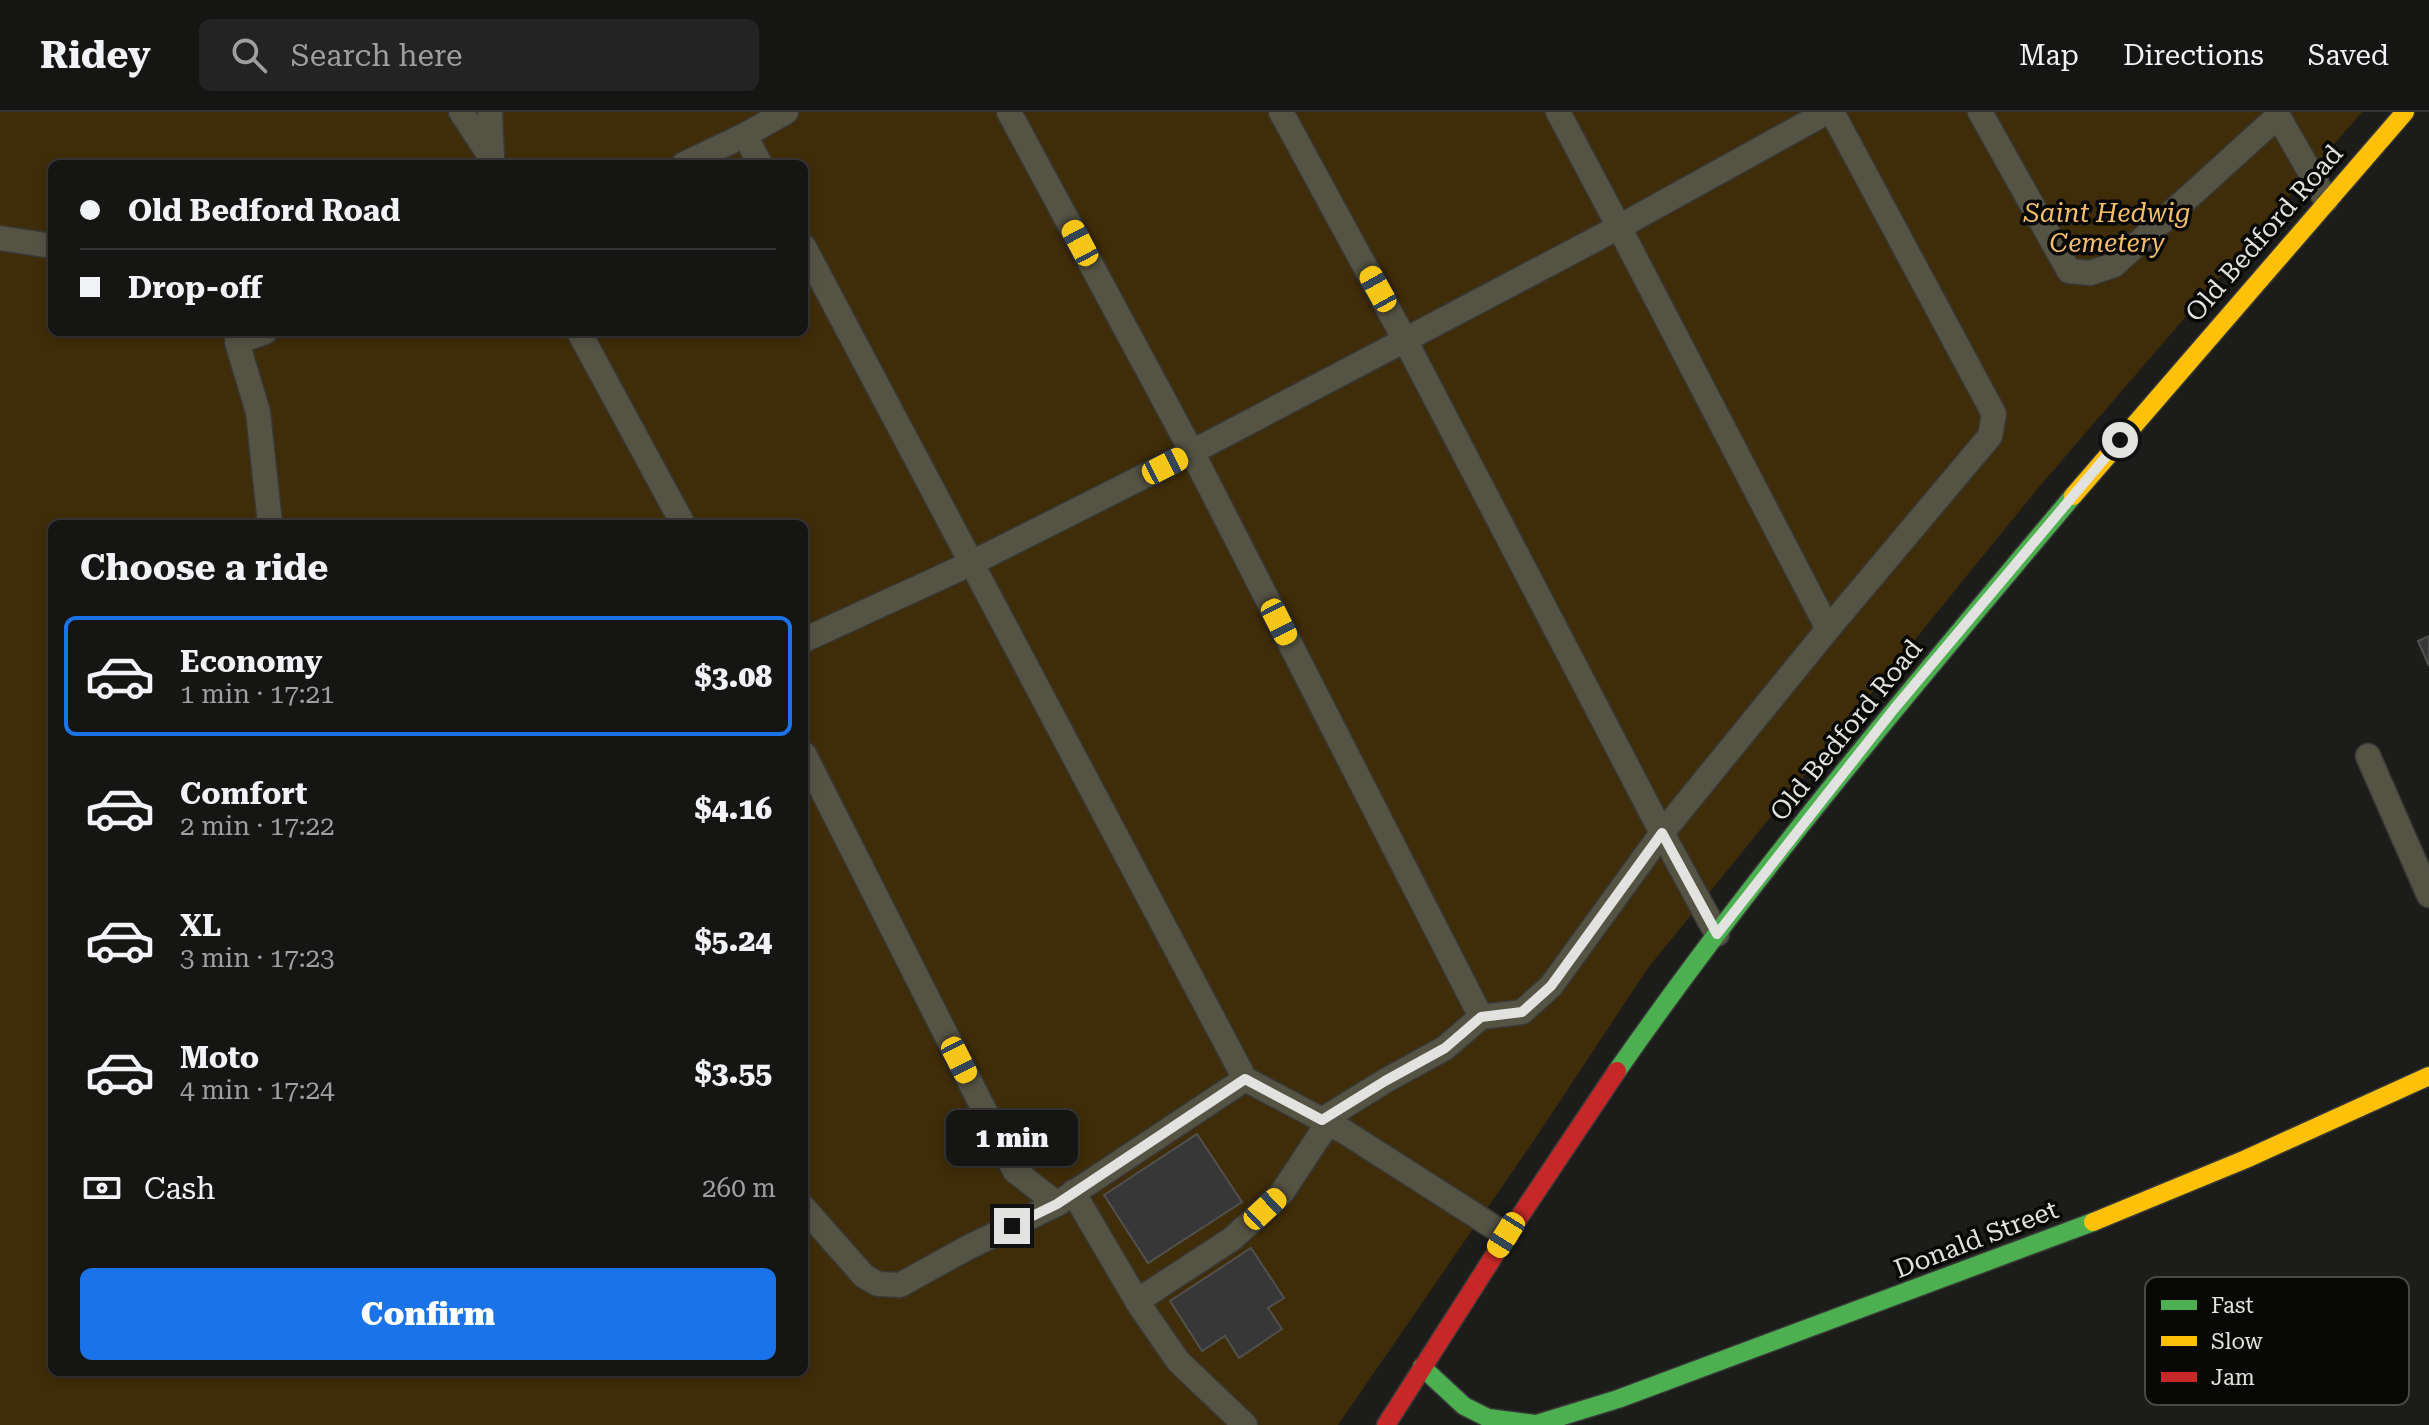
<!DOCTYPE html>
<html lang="en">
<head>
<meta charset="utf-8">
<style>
	:root { --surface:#151614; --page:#222322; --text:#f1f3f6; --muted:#9d9fa0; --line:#343534; --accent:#1a73e8 }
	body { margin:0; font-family:"Roboto Serif",serif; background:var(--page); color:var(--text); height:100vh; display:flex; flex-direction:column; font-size:30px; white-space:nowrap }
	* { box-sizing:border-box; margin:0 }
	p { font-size:26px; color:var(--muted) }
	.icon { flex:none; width:44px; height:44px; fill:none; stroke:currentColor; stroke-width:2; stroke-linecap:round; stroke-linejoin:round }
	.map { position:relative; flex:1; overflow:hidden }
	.drawer { position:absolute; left:48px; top:408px; width:760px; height:856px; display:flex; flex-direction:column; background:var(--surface); border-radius:12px; box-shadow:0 4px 12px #0003,0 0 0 2px var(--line) }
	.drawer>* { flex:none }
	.guide { position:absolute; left:48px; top:48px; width:760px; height:176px; border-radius:12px; box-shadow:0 4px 12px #0003,0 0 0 2px var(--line); display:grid; align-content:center; height:176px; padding:0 32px; background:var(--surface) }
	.end { position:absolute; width:36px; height:36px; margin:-18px; border:10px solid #e2e2e0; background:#111; box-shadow:0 0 0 4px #111 }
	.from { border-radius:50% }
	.bubble { position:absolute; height:56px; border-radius:12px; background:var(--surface); box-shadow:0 4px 12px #0003,0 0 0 2px var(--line); font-size:26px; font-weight:800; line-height:56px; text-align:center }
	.car { position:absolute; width:24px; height:48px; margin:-24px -12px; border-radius:10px; box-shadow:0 0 6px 2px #0007; background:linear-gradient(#f5c518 24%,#345 0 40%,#f5c518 0 76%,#345 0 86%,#f5c518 0) }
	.guide b { display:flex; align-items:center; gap:28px; height:76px; font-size:30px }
	.guide b+b { border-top:2px solid var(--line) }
	.guide i { width:20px; height:20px; background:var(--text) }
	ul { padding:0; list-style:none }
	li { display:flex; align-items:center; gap:24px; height:120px; margin:0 16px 12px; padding:0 16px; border:4px solid transparent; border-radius:12px }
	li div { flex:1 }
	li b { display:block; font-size:30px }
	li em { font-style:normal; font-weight:800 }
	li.current { border-color:var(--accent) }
	li>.icon { width:72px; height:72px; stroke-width:1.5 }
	h2 { padding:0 32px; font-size:36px; line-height:96px }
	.pay { display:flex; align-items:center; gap:20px; height:88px; padding:0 32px; font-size:30px }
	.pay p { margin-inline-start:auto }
	.action { display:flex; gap:16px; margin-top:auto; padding:16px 32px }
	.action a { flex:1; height:92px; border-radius:12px; background:var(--accent); color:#fff; font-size:32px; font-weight:800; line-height:92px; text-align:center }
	header { display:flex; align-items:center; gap:48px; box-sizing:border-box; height:112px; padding:0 40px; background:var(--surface); border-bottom:2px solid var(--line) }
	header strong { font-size:38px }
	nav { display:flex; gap:44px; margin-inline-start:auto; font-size:28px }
	.search { width:560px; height:72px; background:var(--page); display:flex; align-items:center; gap:20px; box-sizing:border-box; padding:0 28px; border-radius:12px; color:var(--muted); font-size:30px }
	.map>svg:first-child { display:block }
</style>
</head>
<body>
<header>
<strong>Ridey</strong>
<div class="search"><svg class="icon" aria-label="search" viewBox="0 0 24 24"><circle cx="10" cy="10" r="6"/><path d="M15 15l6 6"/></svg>Search here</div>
<nav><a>Map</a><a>Directions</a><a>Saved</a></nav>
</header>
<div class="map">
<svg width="2429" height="1313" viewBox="0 0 2429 1313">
	<rect width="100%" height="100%" fill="#1c1d1b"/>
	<path fill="#3f2c08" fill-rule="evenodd" d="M0,0H2362L2039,375L1648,856L1537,1024L1338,1313H0ZM52,52H804V220H52ZM52,412H804V1260H52Z"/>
	<g fill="#363736" stroke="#50514f" stroke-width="2">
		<polygon points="2429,524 2429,554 2418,529"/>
		<polygon points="1197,1022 1242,1090 1148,1151 1104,1083"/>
		<polygon points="1251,1136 1284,1186 1268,1196 1282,1217 1239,1246 1225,1224 1202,1239 1170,1189"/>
	</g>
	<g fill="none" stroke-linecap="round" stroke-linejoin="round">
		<g stroke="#383937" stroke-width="27">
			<g id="lane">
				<polyline points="461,0 492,47"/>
				<polyline points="490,0 492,46"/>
				<polyline points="1009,0 1192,340 1405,228 1281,0"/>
				<polyline points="1558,0 1619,115 1827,0"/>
				<polyline points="1980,0 2069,159 2090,161 2114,153 2278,4 2276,0"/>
				<polyline points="2278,4 2326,88"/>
				<polyline points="684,52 745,23"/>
				<polyline points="760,52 745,23 786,0"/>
				<polyline points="0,126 52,134"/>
				<polyline points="804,135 1245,967 1345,1020 1506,1123"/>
				<polyline points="265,220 237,230 258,300 270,412"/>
				<polyline points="579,220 683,412"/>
				<polyline points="804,528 972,451 1192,340 1481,905 1522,900 1551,874 1662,721 1405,228 1619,115 1828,517"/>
				<polyline points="804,642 1015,1059 1057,1092 1245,967"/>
				<polyline points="2368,644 2429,783"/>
				<polyline points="1717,822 1662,721 1828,517 1990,324 1994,302 1832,0"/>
				<polyline points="1322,1008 1385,969 1445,936 1481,905"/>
				<polyline points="1073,1080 1140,1194 1178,1249 1245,1313"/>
				<polyline points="804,1096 864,1164 878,1172 900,1173 967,1136 1057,1092"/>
				<polyline points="1137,1189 1232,1127 1281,1082 1328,1011"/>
			</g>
		</g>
		<g stroke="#383937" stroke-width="21">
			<g id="fast">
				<path d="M1617,959C1757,758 1916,571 2073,384"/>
				<polyline points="1422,1255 1464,1294 1488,1306 1535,1312"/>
				<polyline points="1533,1313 1618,1287 2093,1110"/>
			</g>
		</g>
		<g stroke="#383937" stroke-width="21">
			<g id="slow">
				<polyline points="2073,384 2405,0"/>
				<polyline points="2093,1110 2246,1047 2429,964"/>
			</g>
		</g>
		<g stroke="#383937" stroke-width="21">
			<polyline id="jam" points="1386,1313 1506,1125 1617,959"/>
		</g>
		<use href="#lane" stroke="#555344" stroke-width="24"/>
		<use href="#fast" stroke="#4caf50" stroke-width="18"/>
		<use href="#slow" stroke="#ffc107" stroke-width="18"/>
		<use href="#jam" stroke="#c62828" stroke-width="18"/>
	</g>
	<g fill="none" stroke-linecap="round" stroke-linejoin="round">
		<polyline stroke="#e2e2e0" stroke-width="10" points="1012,1114 1057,1092 1245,967 1322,1008 1385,969 1445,936 1481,905 1522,900 1551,874 1662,721 1717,822 1894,597 2120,328"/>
	</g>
	<g text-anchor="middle" stroke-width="7" stroke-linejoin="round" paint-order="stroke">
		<g font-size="26" font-style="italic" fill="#f5be6a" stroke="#070806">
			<text x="2107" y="110">Saint Hedwig<tspan x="2107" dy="30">Cemetery</tspan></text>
		</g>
		<g font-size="26" fill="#e2e2e0" stroke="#070806">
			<text transform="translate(2264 121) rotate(-49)" y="9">Old Bedford Road</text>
			<text transform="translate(1846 618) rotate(-51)" y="9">Old Bedford Road</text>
			<text transform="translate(1976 1127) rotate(-21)" y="9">Donald Street</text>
		</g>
	</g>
	<rect x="2145" y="1165" width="264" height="128" rx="12" fill="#070806" stroke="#494947" stroke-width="2"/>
	<rect x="2161" y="1188" width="36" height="10" fill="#4caf50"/>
	<rect x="2161" y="1224" width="36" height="10" fill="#ffc107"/>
	<rect x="2161" y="1260" width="36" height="10" fill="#c62828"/>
	<g font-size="22" fill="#e2e2e0">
		<text x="2211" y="1201">Fast</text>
		<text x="2211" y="1237">Slow</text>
		<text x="2211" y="1273">Jam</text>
	</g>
</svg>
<i class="end from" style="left:2120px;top:328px"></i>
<i class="end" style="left:1012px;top:1114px"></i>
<div class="bubble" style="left:946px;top:998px;width:132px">1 min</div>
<i class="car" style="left:1080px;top:131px;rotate:332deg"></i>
<i class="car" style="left:1378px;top:177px;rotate:331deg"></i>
<i class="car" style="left:1165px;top:354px;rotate:63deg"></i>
<i class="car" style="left:1279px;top:510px;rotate:153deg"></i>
<i class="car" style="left:959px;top:948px;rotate:153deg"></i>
<i class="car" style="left:1265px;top:1097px;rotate:47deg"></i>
<i class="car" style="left:1506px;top:1123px;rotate:212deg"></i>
<div class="guide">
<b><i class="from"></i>Old Bedford Road</b>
<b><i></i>Drop-off</b>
</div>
<section class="drawer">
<h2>Choose a ride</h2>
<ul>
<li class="current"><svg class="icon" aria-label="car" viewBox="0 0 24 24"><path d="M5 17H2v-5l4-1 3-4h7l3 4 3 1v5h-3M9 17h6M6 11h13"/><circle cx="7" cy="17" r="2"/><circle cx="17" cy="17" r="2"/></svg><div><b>Economy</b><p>1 min · 17:21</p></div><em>$3.08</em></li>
<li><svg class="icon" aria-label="car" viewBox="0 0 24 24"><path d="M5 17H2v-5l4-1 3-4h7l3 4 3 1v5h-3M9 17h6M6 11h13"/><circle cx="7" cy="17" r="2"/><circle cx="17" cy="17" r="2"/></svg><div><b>Comfort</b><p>2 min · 17:22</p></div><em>$4.16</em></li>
<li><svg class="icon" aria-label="car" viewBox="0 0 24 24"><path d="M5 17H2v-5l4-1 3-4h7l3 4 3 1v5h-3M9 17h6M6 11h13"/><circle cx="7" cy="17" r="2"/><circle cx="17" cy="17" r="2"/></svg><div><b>XL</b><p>3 min · 17:23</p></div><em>$5.24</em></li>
<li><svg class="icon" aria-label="car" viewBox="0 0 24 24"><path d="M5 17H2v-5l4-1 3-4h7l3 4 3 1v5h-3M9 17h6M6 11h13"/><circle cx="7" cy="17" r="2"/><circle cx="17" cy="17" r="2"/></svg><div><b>Moto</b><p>4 min · 17:24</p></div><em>$3.55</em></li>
</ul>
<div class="pay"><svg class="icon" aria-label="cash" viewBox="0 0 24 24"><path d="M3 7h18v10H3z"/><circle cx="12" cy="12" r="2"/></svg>Cash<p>260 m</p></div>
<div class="action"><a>Confirm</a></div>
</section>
</div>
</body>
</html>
